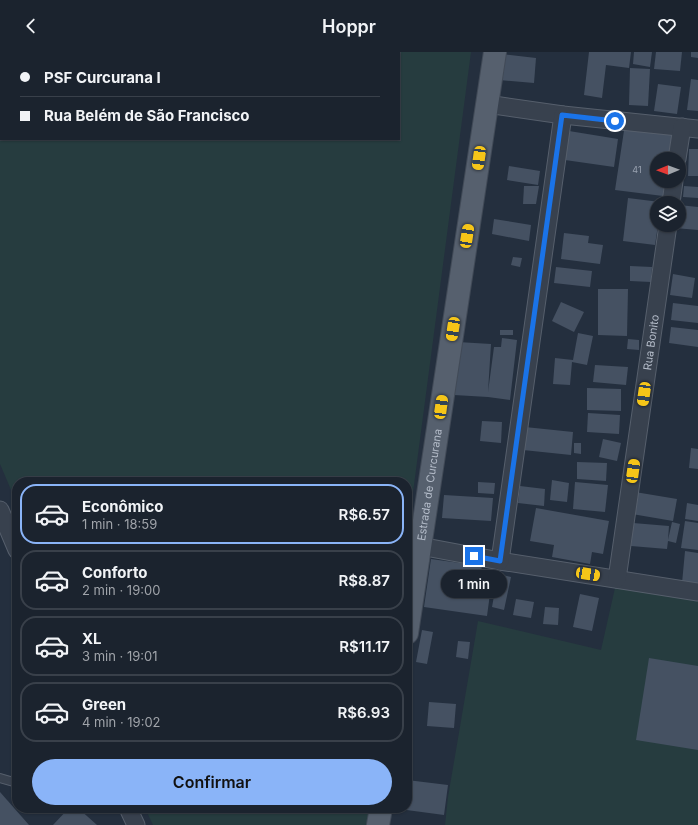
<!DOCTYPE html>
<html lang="pt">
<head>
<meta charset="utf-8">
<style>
	:root { --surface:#1b232e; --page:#242b36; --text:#f1f3f6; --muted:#a0a4aa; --line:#39404a; --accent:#8ab4f8 }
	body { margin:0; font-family:Inter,sans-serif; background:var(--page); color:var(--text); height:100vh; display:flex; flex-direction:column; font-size:15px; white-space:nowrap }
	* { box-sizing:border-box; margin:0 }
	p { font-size:13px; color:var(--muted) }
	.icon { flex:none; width:22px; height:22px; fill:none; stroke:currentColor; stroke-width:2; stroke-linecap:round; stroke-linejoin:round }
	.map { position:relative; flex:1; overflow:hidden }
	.details { position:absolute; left:12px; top:425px; width:400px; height:336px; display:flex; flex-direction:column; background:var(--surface); border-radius:16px; box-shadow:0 1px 3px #0004,0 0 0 1px var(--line) }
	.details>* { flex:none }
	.banner { position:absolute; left:0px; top:0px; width:400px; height:88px; box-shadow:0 1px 3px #0004,0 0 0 1px var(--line); display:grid; align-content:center; height:88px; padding:0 20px; background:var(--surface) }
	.needle { width:26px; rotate:269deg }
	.controls { position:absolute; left:650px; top:100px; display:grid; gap:8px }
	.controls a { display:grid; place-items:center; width:36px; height:36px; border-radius:50%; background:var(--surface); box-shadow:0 1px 3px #0004,0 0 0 1px var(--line); font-size:20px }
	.end { position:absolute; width:18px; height:18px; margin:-9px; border:5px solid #1a73e8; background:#fff; box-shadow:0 0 0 2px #fff }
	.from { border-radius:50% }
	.bubble { position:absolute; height:28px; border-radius:14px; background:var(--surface); box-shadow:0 1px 3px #0004,0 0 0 1px var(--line); font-size:13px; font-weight:600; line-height:28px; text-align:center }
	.car { position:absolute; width:12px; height:24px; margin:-12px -6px; border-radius:5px; box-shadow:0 0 3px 1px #0007; background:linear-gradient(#f5c518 24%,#345 0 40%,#f5c518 0 76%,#345 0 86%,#f5c518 0) }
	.banner b { display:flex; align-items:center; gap:14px; height:38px; font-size:15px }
	.banner b+b { border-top:1px solid var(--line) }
	.banner i { width:10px; height:10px; background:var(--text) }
	ul { padding:7px 0 0; list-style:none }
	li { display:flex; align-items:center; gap:12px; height:60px; margin:0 8px 6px; padding:0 12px; border:2px solid var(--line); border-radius:16px }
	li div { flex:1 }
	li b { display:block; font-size:15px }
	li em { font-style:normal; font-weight:600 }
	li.selected { border-color:var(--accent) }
	li>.icon { width:36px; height:36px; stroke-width:1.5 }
	.primary-button { display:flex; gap:8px; margin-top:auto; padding:8px 20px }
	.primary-button a { flex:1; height:46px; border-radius:24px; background:var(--accent); color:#111; font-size:16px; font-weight:600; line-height:46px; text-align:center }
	header { display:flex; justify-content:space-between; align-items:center; height:52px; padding:0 20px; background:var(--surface); font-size:18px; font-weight:600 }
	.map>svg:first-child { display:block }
</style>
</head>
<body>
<header><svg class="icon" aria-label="back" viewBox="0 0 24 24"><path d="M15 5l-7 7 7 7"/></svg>Hoppr<svg class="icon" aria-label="heart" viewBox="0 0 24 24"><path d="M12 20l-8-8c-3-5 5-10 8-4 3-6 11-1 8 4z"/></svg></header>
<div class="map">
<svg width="698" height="773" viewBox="0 0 698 773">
	<rect width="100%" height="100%" fill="#242f3e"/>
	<g fill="#263c3f" fill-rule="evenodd">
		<path d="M0,0H471L407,486V430H17V452L0,412ZM1,1H399V87H1Z"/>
		<polygon points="617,527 698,543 698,773 445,773 448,745 478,569 601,598"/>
		<polygon points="145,756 371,756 369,773 153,773"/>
	</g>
	<g fill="#455162">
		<polygon points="589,0 631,0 629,16 606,13 602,46 584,43"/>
		<polygon points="634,0 652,0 650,15 633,12"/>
		<polygon points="656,0 682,0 680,19 654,17"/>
		<polygon points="691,0 698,0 698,6 691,5"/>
		<polygon points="501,2 536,6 534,31 499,28"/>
		<polygon points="630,16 650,17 648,54 629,53"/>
		<polygon points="691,27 698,28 698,59 687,58"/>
		<polygon points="658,32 681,35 677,62 654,59"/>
		<polygon points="625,72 673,76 668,107 657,107 657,129 665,129 663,144 615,138"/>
		<polygon points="569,79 618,87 614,115 565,108"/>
		<polygon points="689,97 698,97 698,124 688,124"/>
		<polygon points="509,114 540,119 538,133 507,128"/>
		<polygon points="524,134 539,134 536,152 523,152"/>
		<polygon points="684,134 698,135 698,146 683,145"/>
		<polygon points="628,146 660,150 660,151 657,151 658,173 655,193 623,189"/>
		<polygon points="679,153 698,155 698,178 675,176 675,173 679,173"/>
		<polygon points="494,167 531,173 529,189 492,182"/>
		<polygon points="564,181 589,184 588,191 603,193 600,212 561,207"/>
		<polygon points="513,205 522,206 520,215 511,213"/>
		<polygon points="630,214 652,215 651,230 630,229"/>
		<polygon points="556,215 592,219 590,235 554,231"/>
		<polygon points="673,222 695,226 692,246 670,243"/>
		<polygon points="598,237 628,237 627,284 598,283"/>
		<polygon points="561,250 584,260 574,280 552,269"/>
		<polygon points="673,251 698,254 698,271 671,268"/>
		<polygon points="671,275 698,278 698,295 669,291"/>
		<rect x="500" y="278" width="13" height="5"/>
		<polygon points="578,281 593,284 587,313 572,310 570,333 553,332 555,306 573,308"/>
		<polygon points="502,286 517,288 510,348 488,345 454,343 458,290 491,292 488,340 494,295 501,295"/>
		<polygon points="628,287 639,288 639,298 627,297"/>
		<polygon points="595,313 628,315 626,333 593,330"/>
		<polygon points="587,336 621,337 621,359 587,358"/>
		<polygon points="588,361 620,363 619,382 587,380"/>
		<polygon points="482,369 502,370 501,391 480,389"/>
		<polygon points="525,375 573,380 571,403 523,398"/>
		<polygon points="603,387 621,391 617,409 599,405"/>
		<polygon points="574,391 581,391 581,402 574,401"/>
		<polygon points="691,396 698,397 698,417 689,416"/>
		<polygon points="577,410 607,411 606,429 577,427"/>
		<polygon points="552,428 569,431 567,450 550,448"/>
		<polygon points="478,430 495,431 494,442 478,441"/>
		<polygon points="575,430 608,433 605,460 573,457"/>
		<polygon points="520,434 545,437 544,454 518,451"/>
		<polygon points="635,440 677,447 673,469 632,462"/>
		<polygon points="444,443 493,446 491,469 442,466"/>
		<polygon points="687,451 698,453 698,469 685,467"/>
		<polygon points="536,456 609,469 603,502 592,500 590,512 552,505 554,493 530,489"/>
		<polygon points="685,469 698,471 698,498 681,496"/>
		<polygon points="672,470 680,472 676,491 668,489 667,497 631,494 633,471 669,474 668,488"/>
		<polygon points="685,499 698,501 698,532 682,531"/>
		<polygon points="431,507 482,514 480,525 492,527 487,564 424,555"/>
		<polygon points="498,522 511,525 504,558 492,555"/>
		<polygon points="580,542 599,546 592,579 573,575"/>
		<polygon points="516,547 534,550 531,566 513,563"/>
		<polygon points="545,555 559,556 558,573 543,572"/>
		<polygon points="422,578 433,580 427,612 416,610"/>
		<polygon points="458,589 470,590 468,607 456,605"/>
		<polygon points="649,606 698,614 698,698 636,688"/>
		<polygon points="429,650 456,652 454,676 427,674"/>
		<polygon points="407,728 448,733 444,763 399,757 399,756 407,756"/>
		<polygon points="0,740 29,773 0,773"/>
		<polygon points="69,756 78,756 97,773 53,773"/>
	</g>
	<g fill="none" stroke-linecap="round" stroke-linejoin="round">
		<g stroke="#565f6c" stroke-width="10">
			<polyline id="lane" points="0,726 17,731"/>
		</g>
		<g stroke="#565f6c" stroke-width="19">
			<g id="street">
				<polyline points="487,52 563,63 698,77"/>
				<polyline points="677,107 682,75"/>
				<polyline points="671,151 674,129"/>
				<polyline points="0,458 17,498"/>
				<polyline points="420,494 500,509 698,540"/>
				<polyline points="500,509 563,63"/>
				<path id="s1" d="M617,527L668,173"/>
				<polyline points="128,756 136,773"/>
			</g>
		</g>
		<g stroke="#414a57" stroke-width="24">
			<g id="primary">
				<path id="s2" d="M407,581L495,0"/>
				<polyline points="378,773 381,756"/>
			</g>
		</g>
		<use href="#lane" stroke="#38414e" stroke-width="8"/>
		<use href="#street" stroke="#38414e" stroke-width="17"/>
		<use href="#primary" stroke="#56606e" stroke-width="22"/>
	</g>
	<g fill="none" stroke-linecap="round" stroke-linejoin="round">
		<polyline stroke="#1a73e8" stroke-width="5" points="474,504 500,509 562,63 615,69"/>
	</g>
	<g text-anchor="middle" stroke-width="3.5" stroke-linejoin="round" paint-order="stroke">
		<g font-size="9" fill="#98a1af">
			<text x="637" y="121">41</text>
		</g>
		<g font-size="11" fill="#b4bcc9" stroke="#1d2633">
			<text dy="4" stroke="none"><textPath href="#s1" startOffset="239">Rua Bonito</textPath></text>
			<text dy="4" stroke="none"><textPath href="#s2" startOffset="150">Estrada de Curcurana</textPath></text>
		</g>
	</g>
</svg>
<div class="controls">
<a><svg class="needle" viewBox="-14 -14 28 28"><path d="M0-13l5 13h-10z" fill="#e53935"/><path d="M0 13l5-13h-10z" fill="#a0a4aa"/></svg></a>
<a><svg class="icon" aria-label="layers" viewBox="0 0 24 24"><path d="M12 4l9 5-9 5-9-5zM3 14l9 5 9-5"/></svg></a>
</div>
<i class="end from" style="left:615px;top:69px"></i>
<i class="end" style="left:474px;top:504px"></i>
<div class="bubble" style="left:441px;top:518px;width:66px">1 min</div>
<i class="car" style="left:479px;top:106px;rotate:188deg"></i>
<i class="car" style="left:467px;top:184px;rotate:9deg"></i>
<i class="car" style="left:453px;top:277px;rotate:189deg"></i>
<i class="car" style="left:644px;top:342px;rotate:188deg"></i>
<i class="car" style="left:441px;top:355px;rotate:8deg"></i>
<i class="car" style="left:633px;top:419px;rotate:8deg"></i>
<i class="car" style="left:588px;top:522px;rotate:99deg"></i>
<div class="banner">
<b><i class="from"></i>PSF Curcurana I</b>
<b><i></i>Rua Belém de São Francisco</b>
</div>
<section class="details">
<ul>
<li class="selected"><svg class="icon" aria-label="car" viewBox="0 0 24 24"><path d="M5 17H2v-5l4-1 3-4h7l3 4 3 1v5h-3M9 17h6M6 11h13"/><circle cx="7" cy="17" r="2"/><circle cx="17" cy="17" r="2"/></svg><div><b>Econômico</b><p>1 min · 18:59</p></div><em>R$6.57</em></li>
<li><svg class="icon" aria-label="car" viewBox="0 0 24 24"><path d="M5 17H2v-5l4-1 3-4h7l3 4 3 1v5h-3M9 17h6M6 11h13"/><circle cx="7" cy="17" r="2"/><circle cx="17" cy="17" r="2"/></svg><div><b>Conforto</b><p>2 min · 19:00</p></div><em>R$8.87</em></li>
<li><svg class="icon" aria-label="car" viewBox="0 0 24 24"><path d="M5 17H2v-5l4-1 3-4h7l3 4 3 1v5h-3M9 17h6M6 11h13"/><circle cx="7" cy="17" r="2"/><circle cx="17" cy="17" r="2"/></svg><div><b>XL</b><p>3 min · 19:01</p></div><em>R$11.17</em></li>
<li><svg class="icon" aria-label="car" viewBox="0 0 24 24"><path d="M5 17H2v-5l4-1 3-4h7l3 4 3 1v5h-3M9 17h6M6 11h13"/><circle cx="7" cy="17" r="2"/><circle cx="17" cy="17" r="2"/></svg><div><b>Green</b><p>4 min · 19:02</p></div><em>R$6.93</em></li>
</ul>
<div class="primary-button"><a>Confirmar</a></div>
</section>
</div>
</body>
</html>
